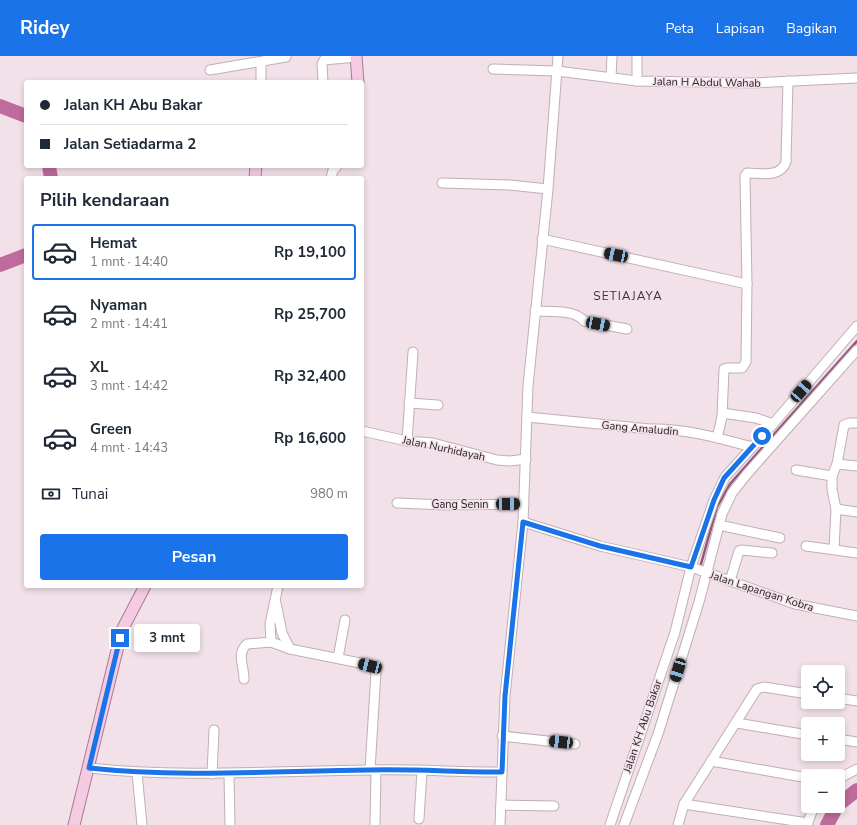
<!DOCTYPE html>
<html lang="id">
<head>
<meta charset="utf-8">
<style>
	:root { --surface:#fff; --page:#f6f6f7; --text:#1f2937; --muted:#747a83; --line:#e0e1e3; --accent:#1a73e8 }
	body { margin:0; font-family:"Nunito Sans",sans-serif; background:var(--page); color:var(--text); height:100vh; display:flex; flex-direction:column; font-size:15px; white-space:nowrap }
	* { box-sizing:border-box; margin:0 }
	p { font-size:13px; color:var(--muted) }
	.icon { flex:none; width:22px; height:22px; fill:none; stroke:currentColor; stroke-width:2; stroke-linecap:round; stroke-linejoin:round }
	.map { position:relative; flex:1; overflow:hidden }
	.drawer { position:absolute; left:24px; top:120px; width:340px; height:412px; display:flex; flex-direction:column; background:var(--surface); border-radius:4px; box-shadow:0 2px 6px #0003 }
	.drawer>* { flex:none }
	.guide { position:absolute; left:24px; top:24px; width:340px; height:88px; border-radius:4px; box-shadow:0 2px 6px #0003; display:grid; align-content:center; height:88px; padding:0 16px; background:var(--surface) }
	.tools { position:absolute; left:801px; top:609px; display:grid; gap:8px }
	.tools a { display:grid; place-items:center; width:44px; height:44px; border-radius:4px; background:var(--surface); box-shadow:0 2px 6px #0003; font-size:20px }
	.end { position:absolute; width:18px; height:18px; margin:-9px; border:5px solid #1a73e8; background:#fff; box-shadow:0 0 0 2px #fff }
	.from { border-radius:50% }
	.bubble { position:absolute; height:28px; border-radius:4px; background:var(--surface); box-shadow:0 2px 6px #0003; font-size:13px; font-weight:700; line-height:28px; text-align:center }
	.car { position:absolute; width:12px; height:24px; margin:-12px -6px; border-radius:5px; box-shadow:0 0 3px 1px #0007; background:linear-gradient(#222 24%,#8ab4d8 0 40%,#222 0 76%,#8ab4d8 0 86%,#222 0) }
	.guide b { display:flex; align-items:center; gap:14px; height:38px; font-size:15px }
	.guide b+b { border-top:1px solid var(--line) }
	.guide i { width:10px; height:10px; background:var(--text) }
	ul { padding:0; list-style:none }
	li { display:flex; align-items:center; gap:12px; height:56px; margin:0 8px 6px; padding:0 8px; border:2px solid transparent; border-radius:4px }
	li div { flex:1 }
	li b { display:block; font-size:15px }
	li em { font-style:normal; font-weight:700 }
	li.active { border-color:var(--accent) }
	li>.icon { width:36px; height:36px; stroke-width:1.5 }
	h2 { padding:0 16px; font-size:18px; line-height:48px }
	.pay { display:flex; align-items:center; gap:10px; height:44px; padding:0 16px; font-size:15px }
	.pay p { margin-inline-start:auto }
	.button { display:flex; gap:8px; margin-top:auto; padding:8px 16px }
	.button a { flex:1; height:46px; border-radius:4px; background:var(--accent); color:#fff; font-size:16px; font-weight:700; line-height:46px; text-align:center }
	header { display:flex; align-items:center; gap:24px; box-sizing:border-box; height:56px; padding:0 20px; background:var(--accent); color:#fff }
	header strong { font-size:19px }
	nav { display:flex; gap:22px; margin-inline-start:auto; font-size:14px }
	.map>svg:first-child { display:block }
</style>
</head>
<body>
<header>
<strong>Ridey</strong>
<nav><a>Peta</a><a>Lapisan</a><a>Bagikan</a></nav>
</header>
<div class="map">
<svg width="857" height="769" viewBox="0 0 857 769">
	<rect width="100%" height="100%" fill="#f2e1e9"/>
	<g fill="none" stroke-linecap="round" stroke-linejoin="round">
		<polyline stroke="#925578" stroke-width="2.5" points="701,508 717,451 730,428 857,285"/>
		<g stroke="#bf6b9b" stroke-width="14">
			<polyline points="0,50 26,60"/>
			<polyline points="49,110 51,122"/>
			<polyline points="0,209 26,199"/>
			<polyline points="838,749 857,734"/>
			<polyline points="827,769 837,750"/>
		</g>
		<g stroke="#bfafb7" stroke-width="11">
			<g id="minor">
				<polyline points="637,0 637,25"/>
				<polyline points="261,6 261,26"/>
				<polyline points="493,13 557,15 637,25 754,27 857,22"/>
				<polyline points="210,14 286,1"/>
				<polyline points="611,22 612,0"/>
				<polyline points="323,26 322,8 324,4 356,1"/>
				<polyline points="331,122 333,114 337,110"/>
				<polyline points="442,127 510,129 548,133"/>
				<polyline points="542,183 747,228"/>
				<path d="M535,255C549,256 574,253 584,265L627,273"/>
				<polyline points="409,347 438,349"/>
				<path d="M527,361L650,373C684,372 719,382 752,391"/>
				<polyline points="722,361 725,357 729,358 756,362 773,368"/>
				<polyline points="362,375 407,385 433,387 497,404 510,405 526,403"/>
				<path d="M717,382L722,361L724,313L727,312H742L746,306L747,228L745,120L747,117C762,117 780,122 786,106L788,25"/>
				<polyline points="407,385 413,296"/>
				<polyline points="837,408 857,410"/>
				<polyline points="796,414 832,420"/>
				<polyline points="397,447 446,449 524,448"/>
				<polyline points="836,453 857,456"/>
				<polyline points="523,466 600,490 691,511 795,548 857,560"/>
				<polyline points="719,469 780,482"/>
				<polyline points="806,490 857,497"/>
				<polyline points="834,493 836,453 832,433 832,420 837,408 844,369 849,367 857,367"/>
				<polyline points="730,525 739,495 741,494 772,497"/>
				<polyline points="278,530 270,568 271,586 290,593 370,609 376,616 370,714"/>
				<polyline points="276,547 282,577 290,593"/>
				<polyline points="338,602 345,564"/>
				<path d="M244,623C244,609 236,598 247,588L271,586"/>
				<polyline points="838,642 857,645"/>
				<polyline points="737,667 808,679"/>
				<polyline points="502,680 575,688"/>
				<polyline points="838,683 857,686"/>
				<polyline points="711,705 808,722"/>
				<path d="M89,712C182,722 275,715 369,714C413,713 458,716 502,716"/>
				<polyline points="137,717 142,769"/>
				<polyline points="212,718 214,674"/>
				<polyline points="229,718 230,769"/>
				<polyline points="838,723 857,713"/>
				<polyline points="684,748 808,767"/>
				<polyline points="501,749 554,750"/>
				<polyline points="419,763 422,715"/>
				<polyline points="375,769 376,714"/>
				<polyline points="500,769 505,640 523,466 528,330 548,133 558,0"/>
				<polyline points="610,769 675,576 691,511 714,444 725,421 773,368 857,270"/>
				<polyline points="624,769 658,678 699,546 722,458 732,437 747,418 857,294"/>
				<polyline points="678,769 684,748 757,633 764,631 808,638"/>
				<polyline points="807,769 814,750"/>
			</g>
		</g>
		<g stroke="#a97a93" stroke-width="13">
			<g id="major">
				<polyline points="356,0 358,26"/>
				<polyline points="255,122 256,110"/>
				<polyline points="74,769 122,574 145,530"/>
			</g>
		</g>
		<use href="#minor" stroke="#fff" stroke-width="9"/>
		<use href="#major" stroke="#f5cbe2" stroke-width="11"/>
	</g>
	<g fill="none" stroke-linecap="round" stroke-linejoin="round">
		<path stroke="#1a73e8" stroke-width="5" d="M120,582L89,712C182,722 275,715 369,714C413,713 458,716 502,716L505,640L523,466L600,490L691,511L714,444L724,422L762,380"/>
	</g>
	<g text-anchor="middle" stroke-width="3" stroke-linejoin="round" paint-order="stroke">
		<g font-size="11" fill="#282225" stroke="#f2e1e9">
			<text transform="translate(707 26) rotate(1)" y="4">Jalan H Abdul Wahab</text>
			<text transform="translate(640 372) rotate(5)" y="4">Gang Amaludin</text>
			<text transform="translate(444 392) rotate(12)" y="4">Jalan Nurhidayah</text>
			<text x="460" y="452">Gang Senin</text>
			<text transform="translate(762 535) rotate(18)" y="4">Jalan Lapangan Kobra</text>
			<text transform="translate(642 670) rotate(-71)" y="4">Jalan KH Abu Bakar</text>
		</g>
		<g font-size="12" letter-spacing="1" fill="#3d3137" stroke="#f2e1e9">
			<text x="628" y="244">SETIAJAYA</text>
		</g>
	</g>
</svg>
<div class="tools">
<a><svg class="icon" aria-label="locate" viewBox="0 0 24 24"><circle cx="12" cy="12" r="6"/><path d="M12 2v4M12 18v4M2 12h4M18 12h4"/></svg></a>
<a>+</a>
<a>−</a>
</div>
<i class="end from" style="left:762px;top:380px"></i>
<i class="end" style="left:120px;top:582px"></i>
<div class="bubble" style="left:134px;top:568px;width:66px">3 mnt</div>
<i class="car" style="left:616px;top:199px;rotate:282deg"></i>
<i class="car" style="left:598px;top:268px;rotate:101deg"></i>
<i class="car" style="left:801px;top:335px;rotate:41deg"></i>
<i class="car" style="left:508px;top:448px;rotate:89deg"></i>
<i class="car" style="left:370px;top:610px;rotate:284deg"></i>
<i class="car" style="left:678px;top:614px;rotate:197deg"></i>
<i class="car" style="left:561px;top:686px;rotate:276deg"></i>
<div class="guide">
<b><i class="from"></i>Jalan KH Abu Bakar</b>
<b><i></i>Jalan Setiadarma 2</b>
</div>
<section class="drawer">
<h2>Pilih kendaraan</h2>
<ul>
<li class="active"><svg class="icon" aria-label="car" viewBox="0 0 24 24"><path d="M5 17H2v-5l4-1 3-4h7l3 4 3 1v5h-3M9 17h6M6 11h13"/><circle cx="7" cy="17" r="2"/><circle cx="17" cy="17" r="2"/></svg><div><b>Hemat</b><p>1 mnt · 14:40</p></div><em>Rp 19,100</em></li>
<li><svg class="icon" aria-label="car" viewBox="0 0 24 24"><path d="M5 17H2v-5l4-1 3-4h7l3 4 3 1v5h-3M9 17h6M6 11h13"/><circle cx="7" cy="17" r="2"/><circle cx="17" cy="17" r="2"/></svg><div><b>Nyaman</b><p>2 mnt · 14:41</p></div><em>Rp 25,700</em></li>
<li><svg class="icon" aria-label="car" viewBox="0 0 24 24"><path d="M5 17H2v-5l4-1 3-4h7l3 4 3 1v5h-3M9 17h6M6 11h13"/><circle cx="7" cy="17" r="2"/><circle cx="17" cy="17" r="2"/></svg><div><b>XL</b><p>3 mnt · 14:42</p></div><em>Rp 32,400</em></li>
<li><svg class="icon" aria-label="car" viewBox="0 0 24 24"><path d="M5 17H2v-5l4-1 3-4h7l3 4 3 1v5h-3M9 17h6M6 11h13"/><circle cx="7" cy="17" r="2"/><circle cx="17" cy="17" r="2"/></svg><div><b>Green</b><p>4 mnt · 14:43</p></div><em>Rp 16,600</em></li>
</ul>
<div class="pay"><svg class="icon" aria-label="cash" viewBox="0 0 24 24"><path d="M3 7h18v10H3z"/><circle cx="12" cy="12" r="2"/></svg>Tunai<p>980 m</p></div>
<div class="button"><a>Pesan</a></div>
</section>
</div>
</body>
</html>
